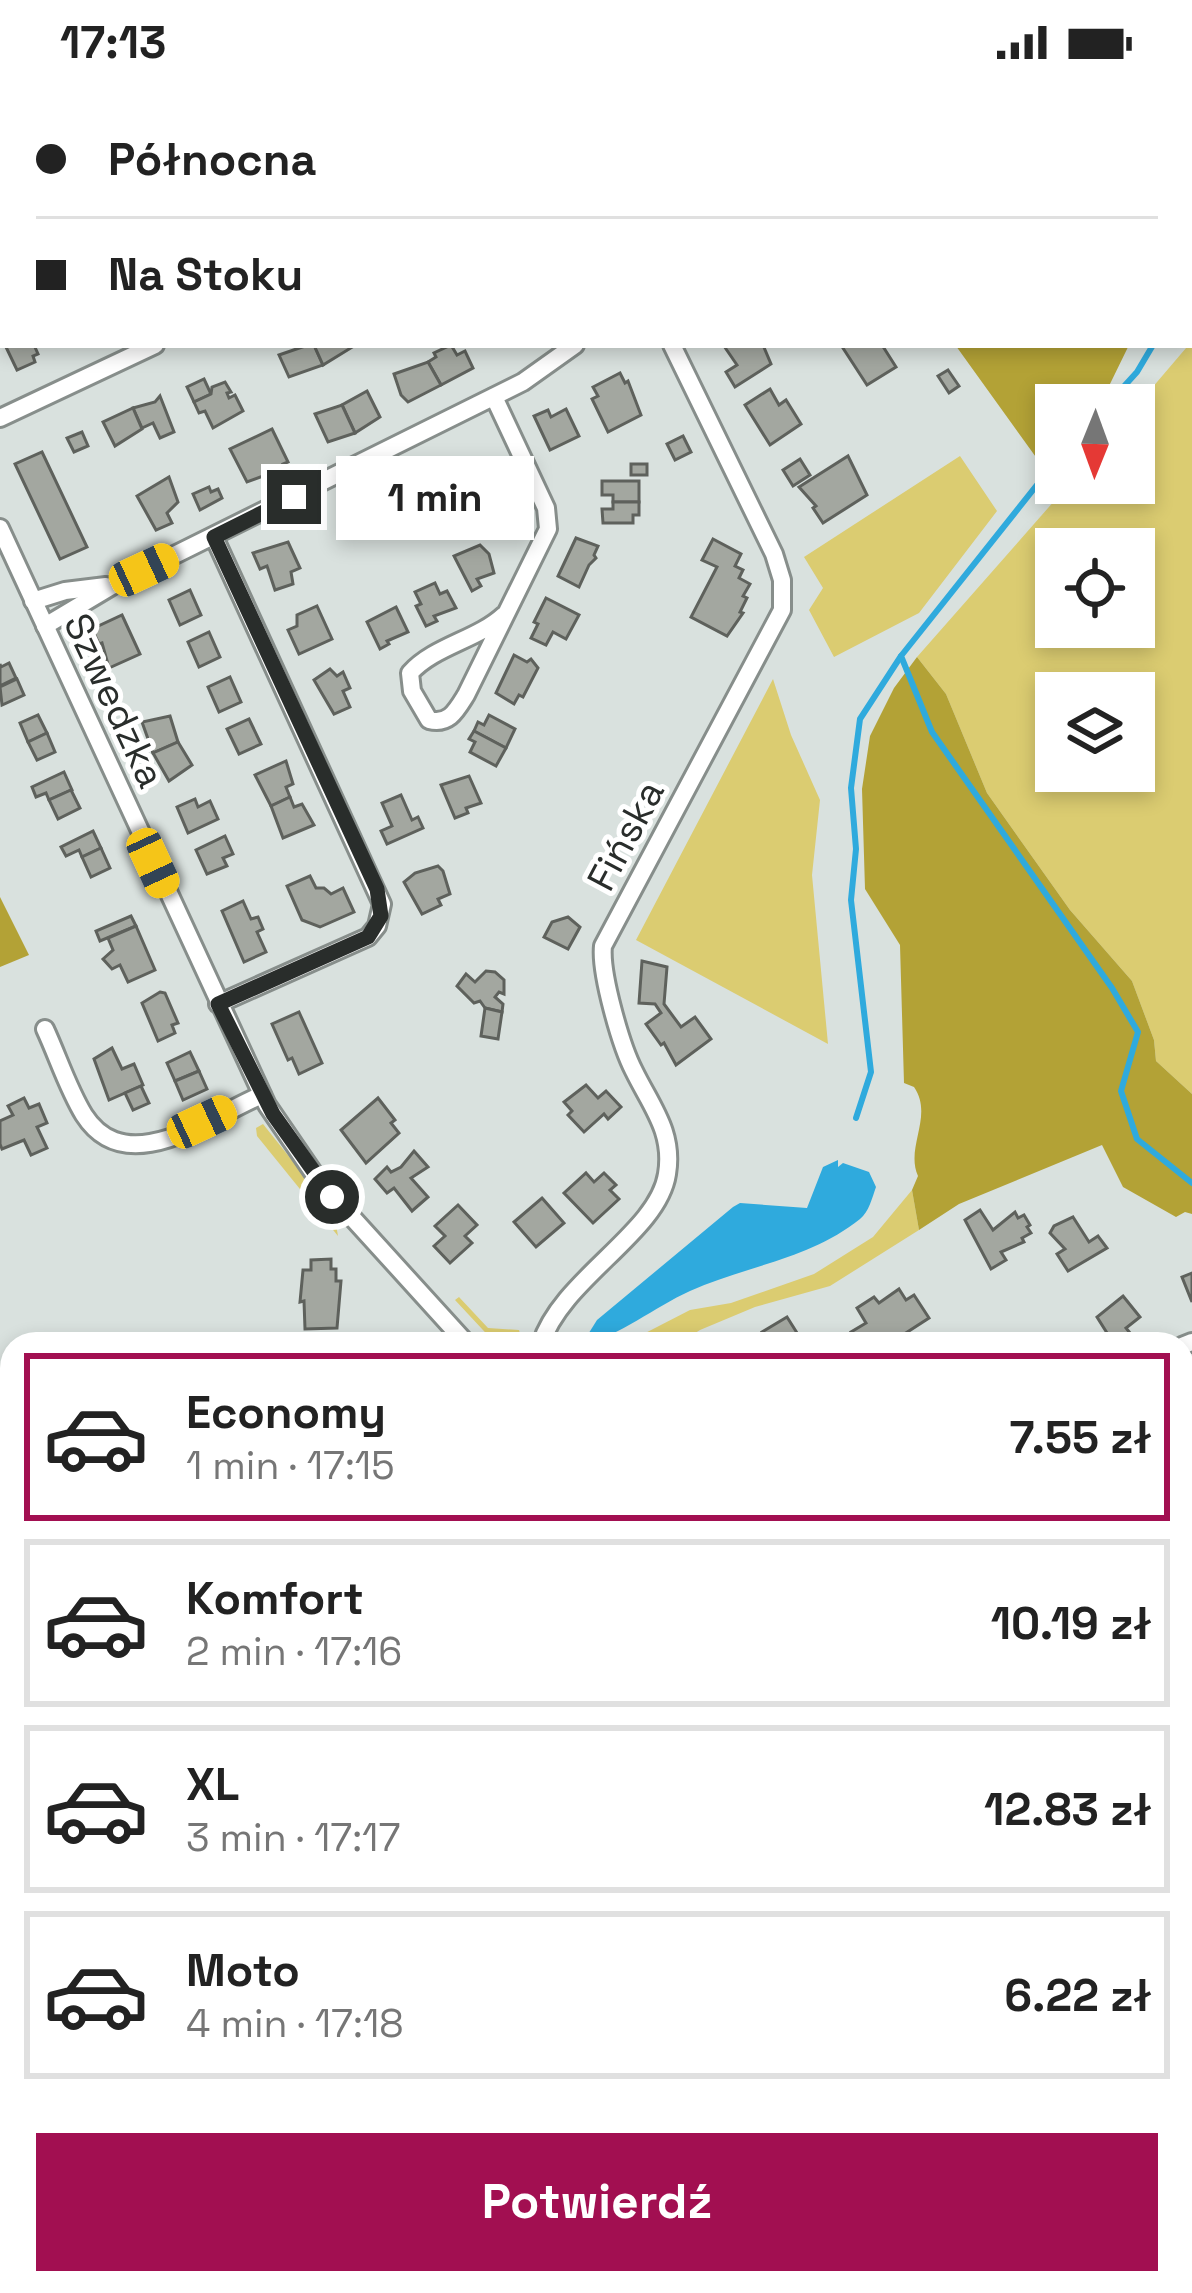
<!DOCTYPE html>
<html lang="pl">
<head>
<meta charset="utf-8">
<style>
	:root { --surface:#fff; --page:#f2f2f2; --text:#222; --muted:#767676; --line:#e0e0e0; --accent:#a20f51 }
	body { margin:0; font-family:"Space Grotesk",sans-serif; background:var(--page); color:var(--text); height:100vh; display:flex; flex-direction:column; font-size:45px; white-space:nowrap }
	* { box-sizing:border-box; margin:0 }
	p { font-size:39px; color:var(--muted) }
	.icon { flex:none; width:66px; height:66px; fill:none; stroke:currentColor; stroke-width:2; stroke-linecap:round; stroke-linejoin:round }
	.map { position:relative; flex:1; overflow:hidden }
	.side { position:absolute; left:0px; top:1248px; width:1194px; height:963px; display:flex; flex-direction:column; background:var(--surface); border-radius:36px 36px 0 0; box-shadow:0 6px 18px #0003 }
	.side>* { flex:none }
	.banner { position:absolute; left:0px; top:0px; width:1194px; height:264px; box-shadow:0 6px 18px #0003; display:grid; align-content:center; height:264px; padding:0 36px; background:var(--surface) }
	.needle { width:78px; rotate:181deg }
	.tools { position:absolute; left:1035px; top:300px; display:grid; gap:24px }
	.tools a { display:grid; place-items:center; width:120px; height:120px; border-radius:0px; background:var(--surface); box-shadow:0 6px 18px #0003; font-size:60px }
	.end { position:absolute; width:54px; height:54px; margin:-27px; border:15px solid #292d2b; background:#fff; box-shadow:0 0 0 6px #fff }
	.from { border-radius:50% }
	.bubble { position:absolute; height:84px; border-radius:0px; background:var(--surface); box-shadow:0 6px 18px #0003; font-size:39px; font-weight:600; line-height:84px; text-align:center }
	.car { position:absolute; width:36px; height:72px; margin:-36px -18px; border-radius:15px; box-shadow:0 0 9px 3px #0007; background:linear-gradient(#f5c518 24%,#345 0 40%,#f5c518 0 76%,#345 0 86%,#f5c518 0) }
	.banner b { display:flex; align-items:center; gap:42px; height:114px; font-size:45px }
	.banner b+b { border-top:3px solid var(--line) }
	.banner i { width:30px; height:30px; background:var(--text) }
	ul { padding:21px 0 0; list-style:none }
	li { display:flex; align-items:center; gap:36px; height:168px; margin:0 24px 18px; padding:0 12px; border:6px solid var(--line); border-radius:0px }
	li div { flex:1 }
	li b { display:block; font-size:45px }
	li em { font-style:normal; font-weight:600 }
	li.active { border-color:var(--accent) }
	li>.icon { width:108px; height:108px; stroke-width:1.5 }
	.button { display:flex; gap:24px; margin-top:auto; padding:24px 36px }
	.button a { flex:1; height:138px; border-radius:0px; background:var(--accent); color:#fff; font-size:48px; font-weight:600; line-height:138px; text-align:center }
	.status { display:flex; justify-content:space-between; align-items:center; height:84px; padding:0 60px; background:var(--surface); direction:ltr }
	.status svg { height:33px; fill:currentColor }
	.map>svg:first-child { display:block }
</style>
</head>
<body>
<div class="status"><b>17:13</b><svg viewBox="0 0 49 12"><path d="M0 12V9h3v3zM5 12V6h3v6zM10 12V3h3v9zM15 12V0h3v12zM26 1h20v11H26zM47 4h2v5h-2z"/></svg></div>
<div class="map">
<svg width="1192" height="2209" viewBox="0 0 1192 2209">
	<rect width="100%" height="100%" fill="#d9e1de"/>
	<g fill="#dbcc71" fill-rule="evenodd">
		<path d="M1192,257V1010L1156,977L1154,956L1132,897L1070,826L987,709L946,610L917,573L1070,399H1134V325ZM1056,465H1134V543H1056ZM1056,609H1134V687H1056Z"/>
		<polygon points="960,372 997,427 919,529 834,573 809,526 823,504 804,473"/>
		<polygon points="773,595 791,651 820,716 812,791 828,960 636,856"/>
		<polygon points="263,1040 334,1129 338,1152 257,1052 256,1044"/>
		<polygon points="912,1106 919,1146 830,1202 755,1223 700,1246 678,1260 624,1260 690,1226 731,1219 814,1190 873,1153"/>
		<polygon points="459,1213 488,1244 519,1246 523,1260 496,1260 455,1216"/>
		<polygon points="1192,2083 1192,2209 1142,2209 1141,2199 1182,2199 1182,2084"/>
		<polygon points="797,2199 890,2199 894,2204 889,2209 796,2209"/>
	</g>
	<g fill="#b3a236">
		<polygon points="1129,261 1109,302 1091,321 1056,321 1056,357 1038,376 956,262"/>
		<path d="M917,573L946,610L987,709L1070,826L1132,897L1154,956L1156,977L1192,1010V1130L1185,1128L1176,1133L1123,1103L1102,1061L959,1120L919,1146L912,1106L918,1092C905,1063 934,1032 914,1003L904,999L900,861L865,805L862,705L870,652L894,604Z"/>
		<polygon points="0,813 29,871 0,883"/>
	</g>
	<path fill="#2faadd" d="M838,1076V1083L843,1079L869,1088L876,1103C872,1114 869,1128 860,1135C810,1175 746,1182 690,1207C654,1223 621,1252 582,1260L597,1236L733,1123L740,1119L807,1124L823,1083Z"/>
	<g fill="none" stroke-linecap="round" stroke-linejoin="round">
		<g stroke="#2faadd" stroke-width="6">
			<polyline points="1191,203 1192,203"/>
			<polyline points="1107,321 1137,288 1153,261"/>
			<polyline points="1056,377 901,572 932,648 1112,904 1138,948 1121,1007 1137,1055 1192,1099"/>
			<polyline points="856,1034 871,988 851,816 856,765 851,704 860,635 901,572"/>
		</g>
	</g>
	<g fill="#a3a7a0" stroke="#5e615c" stroke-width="3">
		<polygon points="5,261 34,261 38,270 33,272 35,278 17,286"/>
		<polygon points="308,261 314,261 323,281 289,293 279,271"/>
		<polygon points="314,261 354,261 354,262 323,281"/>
		<polygon points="451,261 457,271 465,267 473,284 441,301 428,278 436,273 434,269"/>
		<polygon points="763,261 771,280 735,303 726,288 737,281 724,262"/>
		<polygon points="841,261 882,261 896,283 867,301"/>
		<polygon points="428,278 441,301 408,318 401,311 394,290"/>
		<polygon points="948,286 959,302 949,309 938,292"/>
		<polygon points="620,289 625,299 628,297 641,331 608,348 592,315 598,312 593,303"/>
		<polygon points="204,295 211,310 194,318 187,303"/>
		<polygon points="225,298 231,308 227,309 229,314 235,311 243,327 213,344 205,327 199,329 194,318 211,310 212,303"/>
		<polygon points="770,305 779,321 786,316 801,340 770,361 745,321"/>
		<polygon points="367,307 380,333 355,349 342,321"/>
		<polygon points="160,312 174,348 160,354 153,339 142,344 133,324 155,318"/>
		<polygon points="342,321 355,349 328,358 315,330"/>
		<polygon points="133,324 142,345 115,362 103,338"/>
		<polygon points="566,325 579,352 550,366 534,332 548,326 551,333"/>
		<polygon points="272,345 288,378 283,380 285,384 247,398 230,365"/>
		<polygon points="82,348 88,362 74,368 67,354"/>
		<polygon points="683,352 691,368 675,376 667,360"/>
		<polygon points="42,368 87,463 60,475 15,380"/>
		<polygon points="848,372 867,411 823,439 813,424 816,422 799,403"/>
		<polygon points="800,375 810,391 793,402 783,386"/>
		<rect x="631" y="380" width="16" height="11"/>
		<polygon points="424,392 431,407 394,426 391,419 382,423 375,407 391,399 399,404"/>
		<polygon points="169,393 178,418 167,429 172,439 156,446 137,412"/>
		<polygon points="602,397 639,397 639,418 613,418 613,411 602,411"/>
		<polygon points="209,403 211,408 218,405 222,414 200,426 193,410"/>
		<polygon points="613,418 639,418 639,431 633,431 633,439 603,439 602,425 613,425"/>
		<polygon points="507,427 514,441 500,448 493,435"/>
		<polygon points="576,454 598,462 594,471 596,474 589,481 579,503 558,492"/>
		<polygon points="713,455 741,470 735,482 743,486 739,494 750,500 743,512 747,514 740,528 743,529 727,552 691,533 717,483 702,476"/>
		<polygon points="288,458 300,484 291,488 293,500 275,506 267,482 260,485 253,469"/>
		<polygon points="480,461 489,470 494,489 477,495 481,502 472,507 454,472"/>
		<polygon points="435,499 440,510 447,507 456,524 434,532 437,537 426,542 416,522 421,520 415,508"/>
		<polygon points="190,506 201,531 180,541 169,516"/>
		<polygon points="546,514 579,531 566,555 553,548 546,561 531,554 538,540 534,538"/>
		<polygon points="317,522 332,555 299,570 288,546 297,542 297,531"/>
		<polygon points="396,523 408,548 387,557 389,560 380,565 367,538"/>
		<polygon points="122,531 140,570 109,584 102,559 99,560 92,545"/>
		<polygon points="209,548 220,573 199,583 188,558"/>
		<polygon points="514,571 527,578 531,575 538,584 523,613 519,611 514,620 496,609"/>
		<polygon points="9,579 16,594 0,602 0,580 1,583"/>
		<polygon points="330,585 337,592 343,588 350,604 343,607 350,623 334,630 314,596"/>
		<polygon points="230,593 241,618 219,628 208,603"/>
		<polygon points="17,595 24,611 2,621 0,603"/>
		<polygon points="38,631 47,649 28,658 20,639"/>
		<polygon points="489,631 515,645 506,664 474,647 478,638 484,641"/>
		<polygon points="170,632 178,658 153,669 142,638"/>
		<polygon points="249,635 261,660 239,670 227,645"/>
		<polygon points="474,647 506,664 496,682 470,668 475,658 469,655"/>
		<polygon points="47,649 55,668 37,676 28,658"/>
		<polygon points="178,658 192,681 169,697 153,669"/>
		<polygon points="286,677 293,700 286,703 290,713 271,722 255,691"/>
		<polygon points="64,688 72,706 49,716 46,709 36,713 32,703"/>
		<polygon points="469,692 481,719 466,724 468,729 455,734 441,701"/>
		<polygon points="71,706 80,724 58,735 49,716"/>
		<polygon points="401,711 412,736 418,733 423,744 387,760 381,747 392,742 382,719"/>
		<polygon points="290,713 294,723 302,720 314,741 283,754 271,722"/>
		<polygon points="195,715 198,723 210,717 218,735 188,749 177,723"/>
		<polygon points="93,747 101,764 82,773 79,766 66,772 61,763"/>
		<polygon points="225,752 233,770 223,774 227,782 207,790 196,766"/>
		<polygon points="101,764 110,784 91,793 82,773"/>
		<polygon points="438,782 443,787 450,810 438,815 441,821 422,830 404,798 415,789"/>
		<polygon points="310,792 316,804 324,804 331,810 343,804 354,828 320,843 302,836 287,802"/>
		<polygon points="243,817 251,835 258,833 263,845 257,848 266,868 244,878 222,827"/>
		<polygon points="131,832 136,842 100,857 96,847"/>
		<polygon points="568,833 580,843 568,865 544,853 552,838"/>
		<polygon points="136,842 155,886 128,898 120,881 112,885 103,875 113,866 108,854"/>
		<polygon points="642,877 667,883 664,920 681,943 695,933 711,955 676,981 664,959 661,961 646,940 661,929 655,920 639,919"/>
		<polygon points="486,887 495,888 504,896 504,910 499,908 495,913 503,920 502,928 485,924 480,917 474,919 457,902 466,890 475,898"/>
		<polygon points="160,908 165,909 178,939 172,941 175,949 158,957 142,919"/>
		<polygon points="485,924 502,928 498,955 481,952"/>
		<polygon points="299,928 322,979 299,990 292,974 288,976 272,940"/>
		<polygon points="112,964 122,985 134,980 143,1001 109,1016 94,975"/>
		<polygon points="190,968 199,987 175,997 167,979"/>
		<polygon points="199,987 207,1005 183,1016 175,997"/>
		<polygon points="586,1001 598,1014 606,1007 621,1023 608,1035 604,1030 584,1048 568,1031 572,1027 564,1018"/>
		<polygon points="141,1002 149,1019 133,1026 125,1009"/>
		<polygon points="24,1014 29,1024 39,1020 47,1039 37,1043 47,1064 31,1071 24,1056 2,1065 0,1060 0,1037 13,1031 8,1022"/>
		<polygon points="378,1014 395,1036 391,1039 399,1049 366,1079 341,1046"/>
		<polygon points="414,1067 428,1083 411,1094 428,1113 412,1127 394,1104 387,1109 375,1095 387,1083 391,1088 401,1083"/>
		<polygon points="586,1089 594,1098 604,1089 616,1101 610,1106 619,1115 593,1139 564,1109"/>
		<polygon points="542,1114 564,1139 536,1163 514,1138"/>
		<polygon points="458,1121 477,1141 465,1152 472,1159 450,1179 434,1162 445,1152 435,1142"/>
		<polygon points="980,1126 993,1146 1015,1128 1018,1134 1024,1131 1030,1141 1027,1143 1031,1149 1022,1154 1024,1158 1001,1168 1006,1176 991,1185 965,1136"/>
		<polygon points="1073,1133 1089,1158 1098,1152 1107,1164 1068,1187 1057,1170 1065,1165 1050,1149 1054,1142"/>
		<polygon points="331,1175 331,1185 336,1185 336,1197 341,1197 337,1244 305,1245 304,1217 300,1218 303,1186 311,1186 311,1176"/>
		<polygon points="1192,1189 1192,1218 1182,1193"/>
		<polygon points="899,1205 906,1216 914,1211 929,1234 898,1254 896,1250 889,1254 892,1258 888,1260 859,1260 851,1248 866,1239 857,1224 874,1213 879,1219"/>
		<polygon points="1123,1212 1140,1233 1126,1244 1134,1254 1126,1260 1114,1260 1097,1233"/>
		<polygon points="787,1233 804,1260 769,1260 762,1248"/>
		<polygon points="1182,1620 1192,1632 1192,1651 1186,1656 1182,1651"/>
		<polygon points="0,1674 12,1680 12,1702 12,1691 0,1693"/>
		<polygon points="4,1946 12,1969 2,1974 0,1948"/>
		<polygon points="12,2015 12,2035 8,2036 12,2045 0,2050 0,2018"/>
		<polygon points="212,2199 279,2199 233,2209 214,2209"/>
		<polygon points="286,2199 310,2199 310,2209 288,2209"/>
		<rect x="562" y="2199" width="38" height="10"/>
		<polygon points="700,2199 725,2199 726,2206 700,2209"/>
		<polygon points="951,2199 977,2199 966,2209 960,2209"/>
	</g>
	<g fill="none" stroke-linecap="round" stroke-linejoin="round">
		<g stroke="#878e8b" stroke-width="22">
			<g id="minor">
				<polyline points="277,0 278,3"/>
				<polyline points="1056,0 1058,3"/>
				<polyline points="255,3 262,0"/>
				<polyline points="562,3 565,0"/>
				<polyline points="828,3 831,0"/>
				<polyline points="1180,3 1184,0"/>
				<polyline points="0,174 3,173"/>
				<path d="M494,313L546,424L548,445L466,611C456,627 449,641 429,636L412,607L410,589C434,562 477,556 504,531"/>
				<polyline points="0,334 155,261"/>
				<polyline points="0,444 267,1021 319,1097 467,1260"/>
				<polyline points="214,453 382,820 377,842 368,853 218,920"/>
				<polyline points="33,517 65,507 106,502"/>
				<polyline points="45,542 112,502 523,298 575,261"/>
				<path d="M45,945C58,973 68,1005 84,1031C127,1098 211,1032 262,1011"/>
				<path d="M541,1260C561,1195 658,1149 667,1090C674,1048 651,1022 634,987C621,962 600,889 603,862L782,526V496L774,470L672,261"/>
				<polyline points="1182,1262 1192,1258"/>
				<polyline points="0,1356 12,1366"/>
				<polyline points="0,1572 12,1532"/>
				<polyline points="0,1737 12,1739"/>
				<polyline points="1182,1762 1192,1769"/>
				<polyline points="1182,2070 1192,2064"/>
				<polyline points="117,2209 140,2199"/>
				<polyline points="366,2209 367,2199"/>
				<polyline points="638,2209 638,2199"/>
				<polyline points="1005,2209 1015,2199"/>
			</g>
		</g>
		<use href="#minor" stroke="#fff" stroke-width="16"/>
	</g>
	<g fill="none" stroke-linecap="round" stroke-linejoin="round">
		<polyline stroke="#292d2b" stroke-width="15" points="294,413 214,453 377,805 381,832 368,853 218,920 273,1030 332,1113"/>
	</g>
	<g text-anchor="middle" stroke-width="10" stroke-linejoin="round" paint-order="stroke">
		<g font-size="39" fill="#292d2b" stroke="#fff">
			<text transform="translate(115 616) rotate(65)" y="14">Szwedzka</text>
			<text transform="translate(625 751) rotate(-62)" y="14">Fińska</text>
		</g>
	</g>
</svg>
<div class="tools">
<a><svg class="needle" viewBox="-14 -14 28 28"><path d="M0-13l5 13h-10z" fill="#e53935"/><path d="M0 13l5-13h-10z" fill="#767676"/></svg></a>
<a><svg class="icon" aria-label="locate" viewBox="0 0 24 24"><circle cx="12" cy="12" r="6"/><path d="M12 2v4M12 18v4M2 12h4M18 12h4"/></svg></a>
<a><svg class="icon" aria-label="layers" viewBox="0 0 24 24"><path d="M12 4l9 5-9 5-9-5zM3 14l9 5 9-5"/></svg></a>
</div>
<i class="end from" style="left:332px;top:1113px"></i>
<i class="end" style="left:294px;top:413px"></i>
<div class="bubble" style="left:336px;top:372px;width:198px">1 min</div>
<i class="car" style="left:144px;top:486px;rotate:65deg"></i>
<i class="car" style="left:153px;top:779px;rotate:155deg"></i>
<i class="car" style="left:202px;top:1038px;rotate:65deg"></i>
<div class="banner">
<b><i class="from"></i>Północna</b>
<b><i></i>Na Stoku</b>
</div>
<section class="side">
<ul>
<li class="active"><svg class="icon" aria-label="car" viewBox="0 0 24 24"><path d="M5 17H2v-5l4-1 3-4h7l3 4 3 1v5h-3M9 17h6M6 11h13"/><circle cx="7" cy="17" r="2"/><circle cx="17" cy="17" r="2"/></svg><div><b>Economy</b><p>1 min · 17:15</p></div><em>7.55 zł</em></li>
<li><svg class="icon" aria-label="car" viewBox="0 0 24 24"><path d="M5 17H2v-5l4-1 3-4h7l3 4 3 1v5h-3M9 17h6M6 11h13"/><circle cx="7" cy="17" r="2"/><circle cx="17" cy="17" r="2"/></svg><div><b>Komfort</b><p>2 min · 17:16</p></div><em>10.19 zł</em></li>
<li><svg class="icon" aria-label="car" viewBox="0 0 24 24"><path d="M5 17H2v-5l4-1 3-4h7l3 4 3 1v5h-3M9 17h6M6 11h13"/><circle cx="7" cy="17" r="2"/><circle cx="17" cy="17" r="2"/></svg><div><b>XL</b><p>3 min · 17:17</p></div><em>12.83 zł</em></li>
<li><svg class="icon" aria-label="car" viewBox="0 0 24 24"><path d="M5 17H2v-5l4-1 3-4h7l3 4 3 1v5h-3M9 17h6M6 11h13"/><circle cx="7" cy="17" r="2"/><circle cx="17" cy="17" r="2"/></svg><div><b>Moto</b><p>4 min · 17:18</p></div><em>6.22 zł</em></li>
</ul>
<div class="button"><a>Potwierdź</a></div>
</section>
</div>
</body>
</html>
